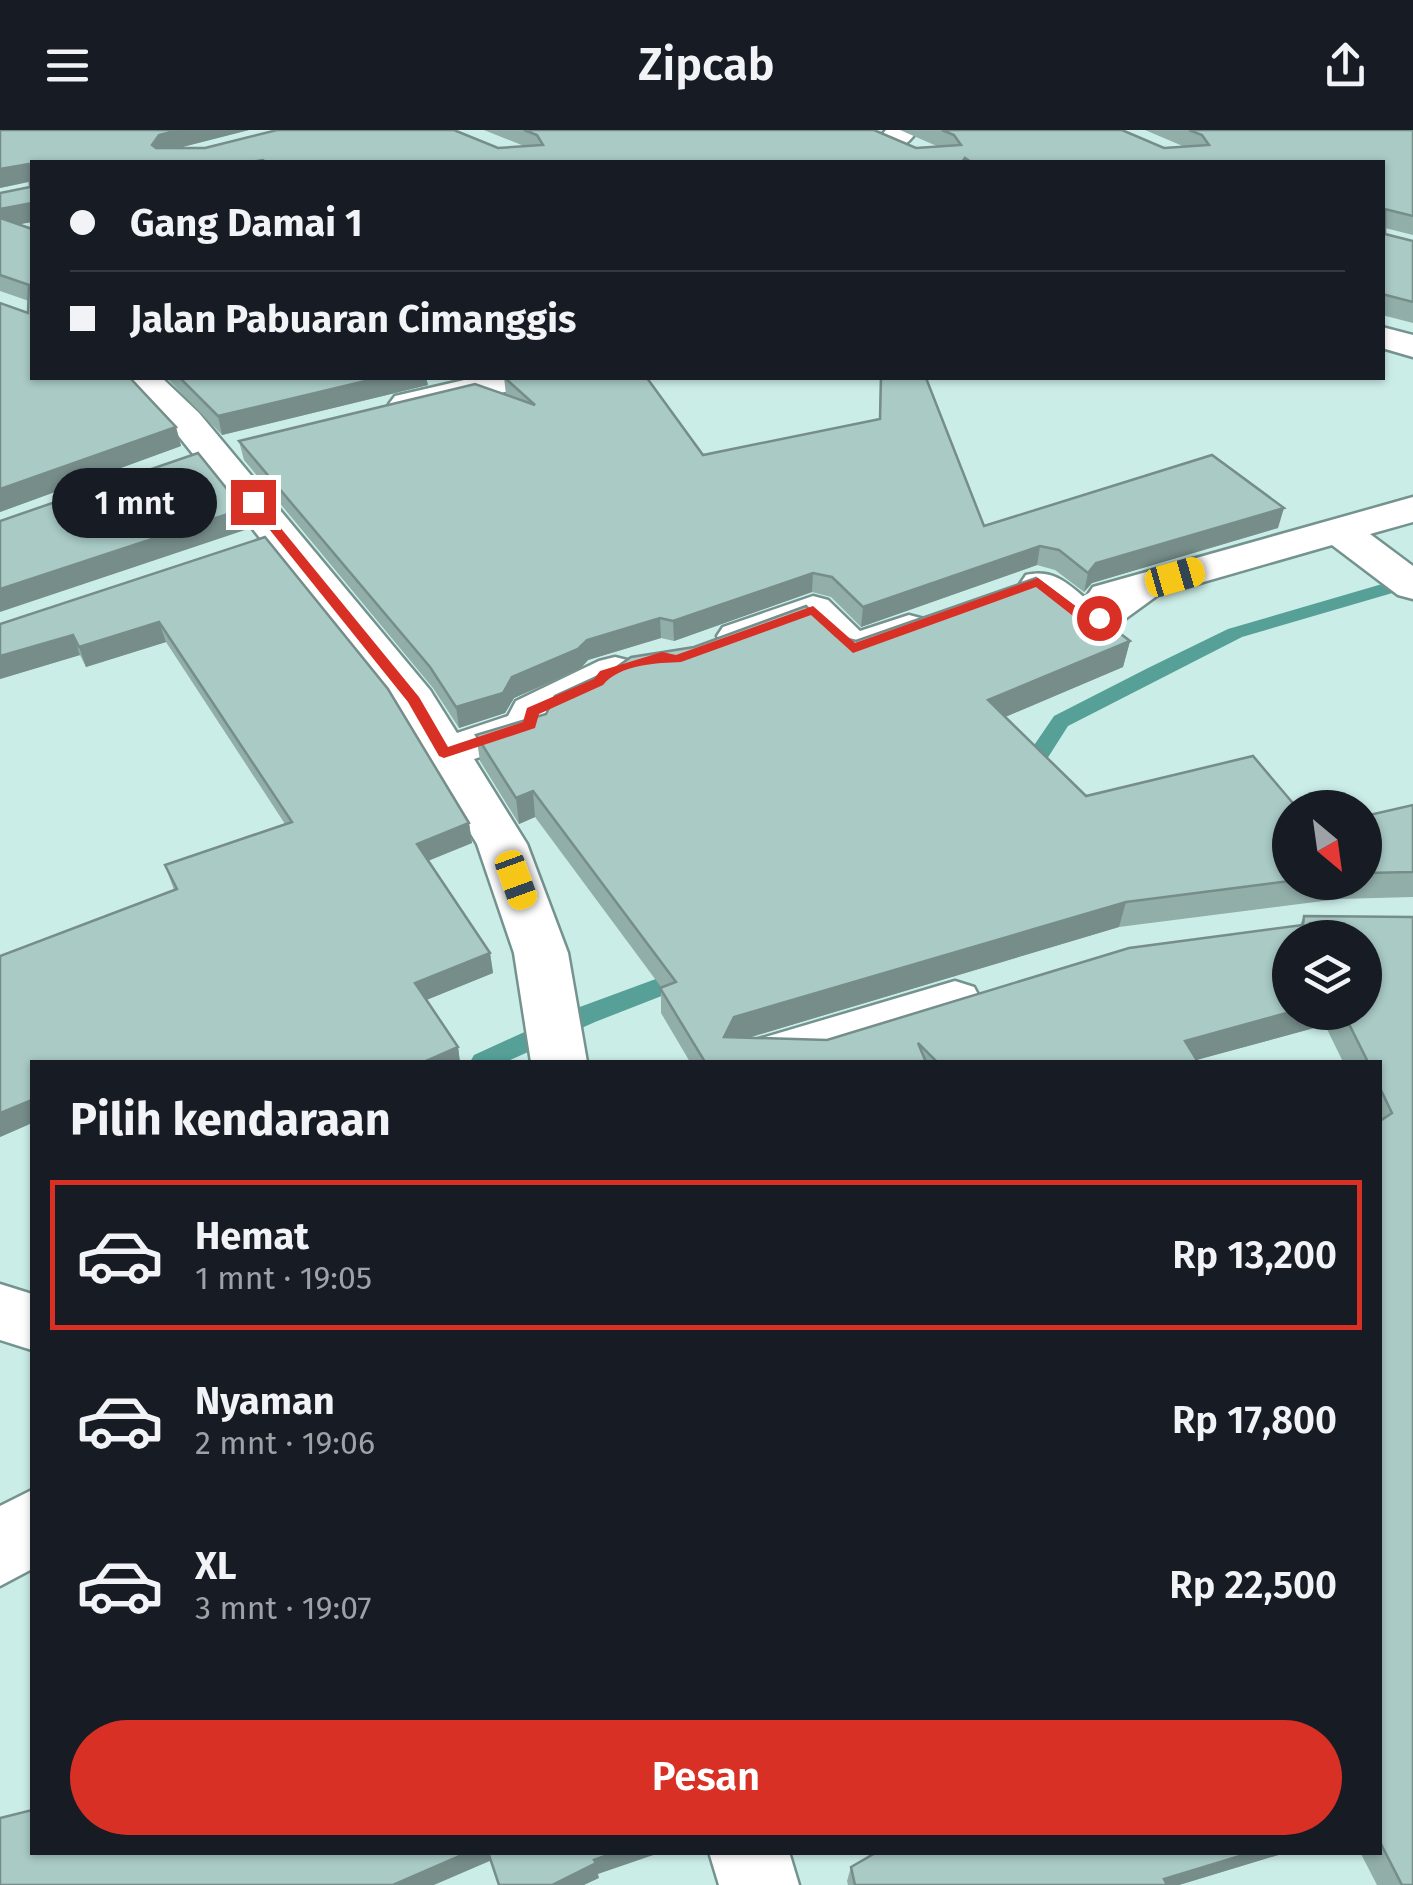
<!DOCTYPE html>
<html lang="id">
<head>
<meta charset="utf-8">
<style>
	:root { --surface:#171b24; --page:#20242c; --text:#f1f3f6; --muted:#9ea1a6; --line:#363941; --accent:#d93025 }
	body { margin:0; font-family:"Fira Sans",sans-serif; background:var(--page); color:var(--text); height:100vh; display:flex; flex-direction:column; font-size:38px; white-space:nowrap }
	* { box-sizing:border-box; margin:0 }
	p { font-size:32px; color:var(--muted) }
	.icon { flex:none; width:55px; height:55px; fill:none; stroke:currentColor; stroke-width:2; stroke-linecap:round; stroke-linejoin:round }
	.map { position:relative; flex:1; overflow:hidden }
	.sheet { position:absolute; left:30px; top:930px; width:1352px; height:795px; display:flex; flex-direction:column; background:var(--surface); border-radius:0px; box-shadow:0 2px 8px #0004 }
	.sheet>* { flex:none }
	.guide { position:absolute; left:30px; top:30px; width:1355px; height:220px; border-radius:0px; box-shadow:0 2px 8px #0004; display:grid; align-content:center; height:220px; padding:0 40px; background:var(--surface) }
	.needle { width:65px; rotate:151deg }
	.tools { position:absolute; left:1272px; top:660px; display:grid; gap:20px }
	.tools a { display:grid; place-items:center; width:110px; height:110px; border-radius:50%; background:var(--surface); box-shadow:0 2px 8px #0004; font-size:50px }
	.end { position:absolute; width:45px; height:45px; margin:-22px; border:12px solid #d93025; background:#fff; box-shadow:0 0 0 5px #fff }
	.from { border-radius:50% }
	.bubble { position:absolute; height:70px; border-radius:35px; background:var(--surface); box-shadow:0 2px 8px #0004; font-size:32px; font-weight:600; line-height:70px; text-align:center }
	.car { position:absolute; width:30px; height:60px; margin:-30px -15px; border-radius:12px; box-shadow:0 0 8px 2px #0007; background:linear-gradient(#f5c518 24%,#345 0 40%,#f5c518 0 76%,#345 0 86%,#f5c518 0) }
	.guide b { display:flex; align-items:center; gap:35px; height:95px; font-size:38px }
	.guide b+b { border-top:2px solid var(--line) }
	.guide i { width:25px; height:25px; background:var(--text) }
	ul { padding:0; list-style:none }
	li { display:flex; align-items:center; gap:30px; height:150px; margin:0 20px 15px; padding:0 20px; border:5px solid transparent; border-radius:0px }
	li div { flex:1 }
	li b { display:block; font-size:38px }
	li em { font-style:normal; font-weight:600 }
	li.selected { border-color:var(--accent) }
	li>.icon { width:90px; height:90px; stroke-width:1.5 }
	h2 { padding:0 40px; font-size:45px; line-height:120px }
	.cta { display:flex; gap:20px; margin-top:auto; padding:20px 40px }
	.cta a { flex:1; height:115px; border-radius:60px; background:var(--accent); color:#fff; font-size:40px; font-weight:600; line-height:115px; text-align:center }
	header { display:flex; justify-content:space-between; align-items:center; height:130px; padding:0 40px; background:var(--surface); font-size:45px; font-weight:600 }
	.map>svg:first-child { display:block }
</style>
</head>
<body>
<header><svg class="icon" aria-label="menu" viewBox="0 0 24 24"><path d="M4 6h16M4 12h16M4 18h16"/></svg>Zipcab<svg class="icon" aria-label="share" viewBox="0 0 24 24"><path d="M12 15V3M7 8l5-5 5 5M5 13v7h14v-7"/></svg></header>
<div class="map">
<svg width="1413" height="1755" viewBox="0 0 1413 1755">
	<rect width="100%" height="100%" fill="#cbede8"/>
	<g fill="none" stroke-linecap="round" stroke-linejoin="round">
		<g fill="#56a098" fill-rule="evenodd">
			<polygon points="1413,445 1413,457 1242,507 1068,596 1040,640 1027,648 1011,648 1008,643 1024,630 1054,586 1148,538 1228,499"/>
			<polygon points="691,836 700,839 703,845 700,851 595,892 506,932 470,932 474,925 577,878"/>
		</g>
		<g stroke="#74938f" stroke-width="5">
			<g id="minor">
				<path d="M886,0H918C908,14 899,22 882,17L877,11Z"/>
				<polygon points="1382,197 1413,205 1413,227 1382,218"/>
				<polygon points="123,248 162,248 199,283 430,560 457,603 508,586 516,571 599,531 615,527 631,531 638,541 631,551 554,589 547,606 474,629 527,714 568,823 587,932 531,932 514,823 477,714 395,577 173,299"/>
				<polygon points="473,248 535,248 530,256 408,285 395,282 389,274 395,266"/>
				<path d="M1413,367V392L1370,404L1413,436V469L1398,465L1332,415L1158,465L1114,497L1086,504L1071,500L1020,454L1026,445C1055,438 1070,456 1091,473L1087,466L1093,457Z"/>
				<polygon points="813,466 828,470 860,501 909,485 924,489 931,498 924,507 853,533 837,529 806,496 739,519 723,515 717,506 723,497"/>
				<polygon points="955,851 974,857 982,872 974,887 825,932 727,932 735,916"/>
				<polygon points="0,1154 32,1164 32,1220 0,1210"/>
				<polygon points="32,1360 32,1439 0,1456 0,1376"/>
				<polygon points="709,1722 789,1722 799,1755 719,1755"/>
			</g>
		</g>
		<use href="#minor" fill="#fff" fill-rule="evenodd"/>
	</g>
	<g fill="#91aea9" fill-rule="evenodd">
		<polygon points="0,0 249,0 178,18 498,18 524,16 484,0 874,0 916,18 939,17 900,0 1122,0 1164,18 1185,17 1145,0 1413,0 1413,105 1385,98 1385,104 1413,111 1413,193 1382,185 1382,32 32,32 32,92 18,94 32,99 32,248 176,297 181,316 0,382 0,173 28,183 29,171 0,161 0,63 30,57 29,52 0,58"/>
		<polygon points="167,248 426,248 428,255 222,305"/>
		<polygon points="504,248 703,325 879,290 880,248 926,248 984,396 1278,398 1092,453 1084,462 1055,440 1037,435 861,497 831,467 812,462 674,511 661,508 588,530 580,539 514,568 505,583 459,598 433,558 244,330 239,311 506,264"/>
		<polygon points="265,407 388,559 469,693 472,713 428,731 490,823 493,843 426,870 458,917 460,932 32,932 32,993 0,1007 0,826 174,760 165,735 285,694 166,512 86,537 80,525 0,549 0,494"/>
		<path d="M1074,477L1130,511L1123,537L1005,587L1086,666L1290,678V752H1365V686L1413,675V767L1339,769L1119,797L748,908L827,910L1300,795L1304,786L1413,787V1755H1377L1360,1722H1380V932H1343L1325,895L1196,930L1198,932H690L661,883V857L535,687L519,694L480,631L476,605L836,506L856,511ZM1365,808V882H1290Z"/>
		<polygon points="877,1722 1288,1722 1179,1755 848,1755 847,1751 851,1737"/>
	</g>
	<g fill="#768d8a">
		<polygon points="179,0 249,0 163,22 152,15 159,5"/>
		<polygon points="29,34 32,51 0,58 0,39"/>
		<polygon points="32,73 32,92 0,98 0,79"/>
		<polygon points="378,248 426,248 428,255 222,305 218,286"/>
		<polygon points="176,297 181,316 0,382 0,359"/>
		<polygon points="1284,378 1278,398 1092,453 1084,462 1088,443 1096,433"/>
		<polygon points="243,379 248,399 0,482 0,459"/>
		<polygon points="1040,416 1037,435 861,497 863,477"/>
		<polygon points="813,443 812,462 674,511 673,491"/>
		<polygon points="660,488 661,508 588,530 580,539 514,568 505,583 459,598 456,577 587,510"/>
		<polygon points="159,492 166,512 86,537 79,517"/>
		<polygon points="73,505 80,525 0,549 0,526"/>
		<polygon points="1130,511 1123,537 984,596 988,570"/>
		<polygon points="533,661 535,687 519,694 516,668"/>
		<polygon points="469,693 472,713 420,734 417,714"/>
		<polygon points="1126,772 1119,797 734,912 724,907 734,887"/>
		<polygon points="490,823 493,843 419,873 415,853"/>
		<polygon points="1290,882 1331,882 1325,895 1189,932 1185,911"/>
		<polygon points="458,917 460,932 424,932"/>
		<polygon points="32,970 32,993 0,1007 0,983"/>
		<polygon points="469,1722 489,1722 492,1730 434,1755 393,1755"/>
		<polygon points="616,1722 662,1722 598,1744 599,1748 584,1755 552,1755 594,1730"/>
		<polygon points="1253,1722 1288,1722 1179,1755 1159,1755 1164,1749"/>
	</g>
	<g fill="#a9cac5" stroke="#768d8a" stroke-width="2.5">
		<polygon points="0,0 179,0 159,5 152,15 156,18 205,18 277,0 454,0 498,18 543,15 537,5 524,0 874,0 916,18 961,15 954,5 942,0 1122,0 1164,18 1209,15 1202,5 1189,0 1413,0 1413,86 1385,79 1385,104 1413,111 1413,172 1382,164 1382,32 971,32 965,28 962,32 265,32 263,30 251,32 32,32 32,73 0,79 0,63 30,57 29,34 0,39"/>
		<polygon points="0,88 32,99 32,248 130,248 176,297 0,359 0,173 28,183 29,155 0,145"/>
		<polygon points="180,248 378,248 218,286"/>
		<polygon points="505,248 647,248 703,325 880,289 881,248 926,248 984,396 1212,325 1284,378 1096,433 1088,443 1059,420 1040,416 863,477 832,447 813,443 673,491 660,488 587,510 578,519 512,547 503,563 456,577 430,537 239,311 475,254 535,275"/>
		<polygon points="198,323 243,379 0,459 0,391"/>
		<polygon points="265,407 388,559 469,693 417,714 490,823 415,853 458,917 424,932 32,932 32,970 0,983 0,826 177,759 165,735 292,692 159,492 79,517 73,505 0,526 0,494"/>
		<polygon points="1036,448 1074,477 1092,482 1130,511 988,570 1086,666 1253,626 1297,678 1290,678 1290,751 1126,772 734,887 724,907 827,910 1129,818 1303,795 1304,786 1413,787 1413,1755 1402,1755 1380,1712 1380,991 1392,983 1380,958 1380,932 1368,932 1343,882 1365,882 1365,808 1290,808 1290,882 1185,911 1198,932 937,932 918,913 926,932 705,932 660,858 676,852 533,661 516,668 476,605 546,584 555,566 614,539 631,527 694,517 806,476 836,506 856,511"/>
		<polygon points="1413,675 1413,742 1365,743 1365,686"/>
		<polygon points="32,1680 32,1722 469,1722 393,1755 0,1755 0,1688"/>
		<polygon points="488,1722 616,1722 594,1730 596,1733 552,1755 499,1755"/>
		<polygon points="877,1722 1253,1722 1164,1749 1167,1755 855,1755 851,1737"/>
	</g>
	<path fill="#d93025" d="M249,369H257L419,567L448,617L523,592L527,578L594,549L600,541L662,522L676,525L813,476L855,513L1038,448L1089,486L1099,484L1106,488L1082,493L1036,457L853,523L811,485L681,532C658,533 620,534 603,555L539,584L535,598L444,628L439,626L408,572L249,374Z"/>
</svg>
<div class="tools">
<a><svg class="needle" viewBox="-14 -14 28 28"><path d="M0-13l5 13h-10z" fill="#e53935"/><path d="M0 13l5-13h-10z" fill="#9ea1a6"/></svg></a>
<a><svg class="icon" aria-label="layers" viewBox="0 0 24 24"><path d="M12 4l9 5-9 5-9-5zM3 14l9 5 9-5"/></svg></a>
</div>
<i class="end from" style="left:1099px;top:488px"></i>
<i class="end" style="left:253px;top:372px"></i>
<div class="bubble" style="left:52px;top:338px;width:165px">1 mnt</div>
<i class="car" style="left:1175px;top:447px;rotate:74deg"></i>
<i class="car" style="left:516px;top:750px;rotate:160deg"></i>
<div class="guide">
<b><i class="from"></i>Gang Damai 1</b>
<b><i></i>Jalan Pabuaran Cimanggis</b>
</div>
<section class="sheet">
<h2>Pilih kendaraan</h2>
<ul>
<li class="selected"><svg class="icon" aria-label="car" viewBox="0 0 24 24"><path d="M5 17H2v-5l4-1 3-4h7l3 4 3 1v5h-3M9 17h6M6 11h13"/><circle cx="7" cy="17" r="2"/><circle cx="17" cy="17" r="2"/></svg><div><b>Hemat</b><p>1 mnt · 19:05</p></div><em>Rp 13,200</em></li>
<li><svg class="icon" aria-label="car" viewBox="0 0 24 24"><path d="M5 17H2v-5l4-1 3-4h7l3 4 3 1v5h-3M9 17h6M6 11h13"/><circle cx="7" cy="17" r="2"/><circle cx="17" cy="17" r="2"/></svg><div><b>Nyaman</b><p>2 mnt · 19:06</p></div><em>Rp 17,800</em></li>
<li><svg class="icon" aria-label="car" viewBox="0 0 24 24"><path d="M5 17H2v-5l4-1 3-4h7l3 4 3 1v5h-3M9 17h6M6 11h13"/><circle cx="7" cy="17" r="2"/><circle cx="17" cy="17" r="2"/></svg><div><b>XL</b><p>3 mnt · 19:07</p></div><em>Rp 22,500</em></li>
</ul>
<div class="cta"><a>Pesan</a></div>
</section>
</div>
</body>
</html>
